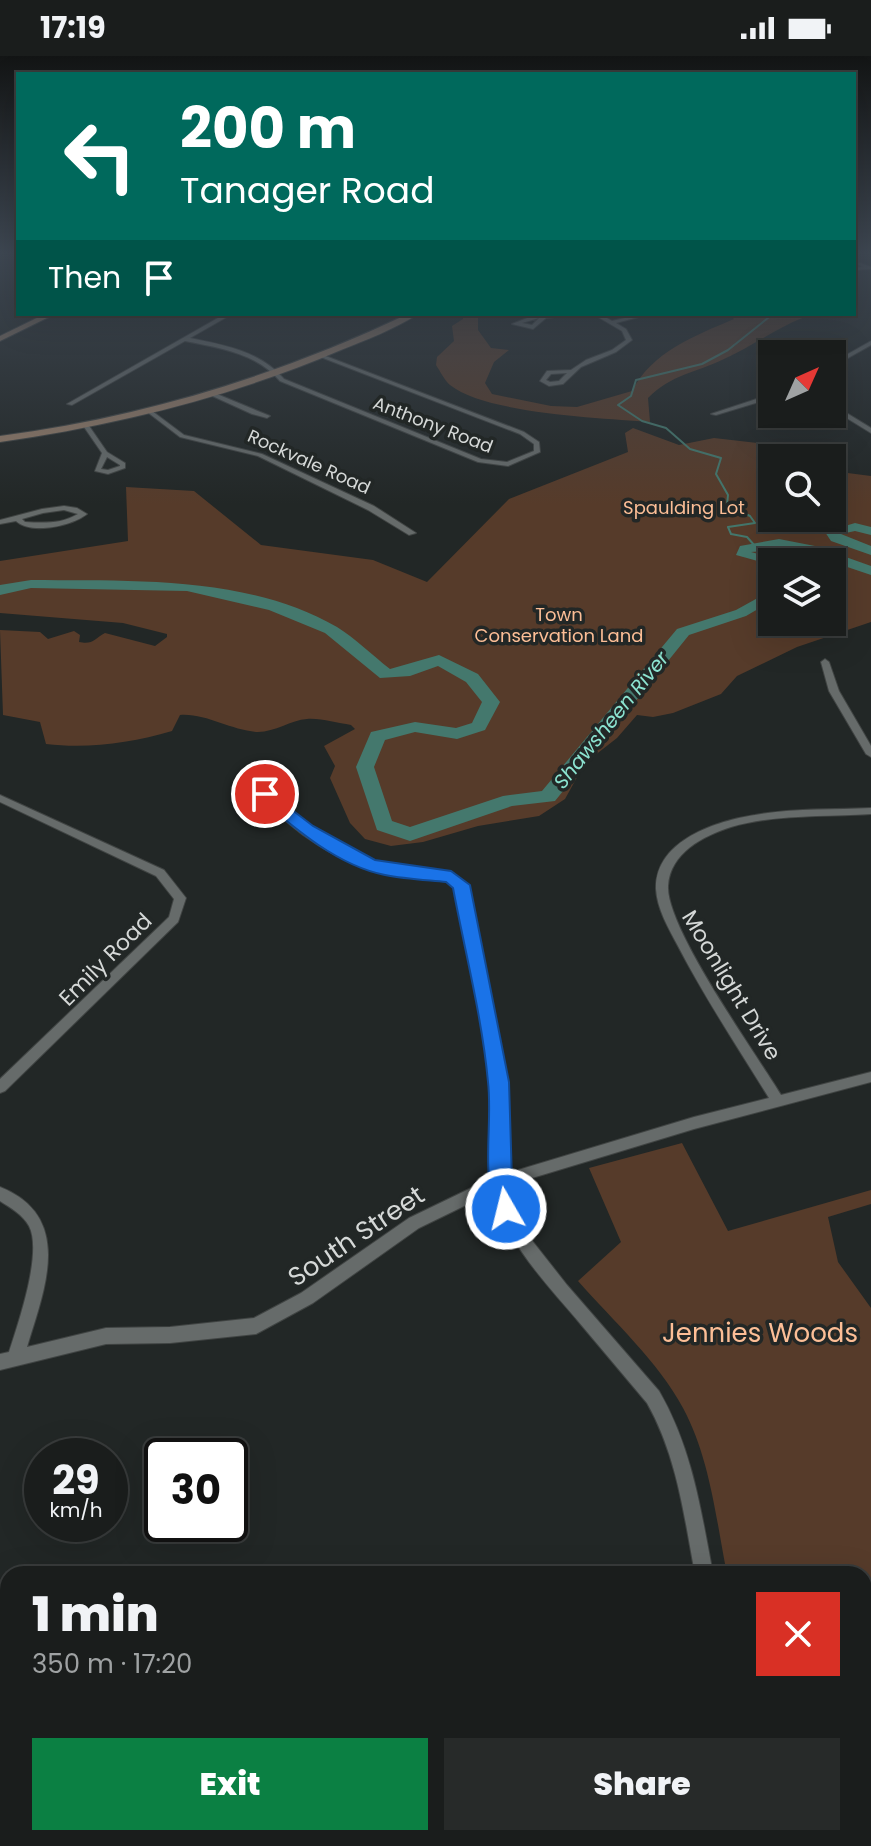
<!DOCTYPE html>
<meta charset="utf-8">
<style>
:root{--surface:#1a1d1c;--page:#272a29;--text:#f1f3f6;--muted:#9fa2a3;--line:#383b3b;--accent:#0b8043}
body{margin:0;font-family:Poppins,sans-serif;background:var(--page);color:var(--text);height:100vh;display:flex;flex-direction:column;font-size:30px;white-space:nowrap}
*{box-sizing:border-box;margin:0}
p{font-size:26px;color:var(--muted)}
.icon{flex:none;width:44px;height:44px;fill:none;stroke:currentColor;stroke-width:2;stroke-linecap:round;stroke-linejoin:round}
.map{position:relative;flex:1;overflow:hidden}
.sheet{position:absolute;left:0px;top:1510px;width:872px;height:280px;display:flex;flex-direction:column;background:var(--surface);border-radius:24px 24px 0 0;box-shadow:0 8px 32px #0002,0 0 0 2px var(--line)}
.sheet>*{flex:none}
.top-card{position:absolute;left:16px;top:16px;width:840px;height:244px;border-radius:0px;box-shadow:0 8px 32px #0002,0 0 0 2px var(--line);background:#00695c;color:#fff;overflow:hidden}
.needle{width:52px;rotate:45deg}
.tools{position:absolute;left:758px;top:284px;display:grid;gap:16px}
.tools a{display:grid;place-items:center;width:88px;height:88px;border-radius:0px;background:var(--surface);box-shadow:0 8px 32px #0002,0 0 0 2px var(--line);font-size:40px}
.speed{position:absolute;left:24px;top:1382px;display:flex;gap:16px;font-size:40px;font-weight:700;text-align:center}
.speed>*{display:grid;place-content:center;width:104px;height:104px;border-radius:50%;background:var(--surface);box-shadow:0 8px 32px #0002,0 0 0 2px var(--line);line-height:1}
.speed small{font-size:20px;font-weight:400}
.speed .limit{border:4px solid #111;border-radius:12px;background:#fff;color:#111}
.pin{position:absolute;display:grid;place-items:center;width:68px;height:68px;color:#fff;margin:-34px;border:4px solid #fff;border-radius:50%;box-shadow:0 2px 8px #0007}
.me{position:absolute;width:88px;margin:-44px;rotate:352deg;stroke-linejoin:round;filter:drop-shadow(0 0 6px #0008)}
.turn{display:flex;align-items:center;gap:28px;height:168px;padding:0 32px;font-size:36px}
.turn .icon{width:104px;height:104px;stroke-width:2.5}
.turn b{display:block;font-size:56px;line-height:68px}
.then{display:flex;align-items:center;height:76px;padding:0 32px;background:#0003;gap:16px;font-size:30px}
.round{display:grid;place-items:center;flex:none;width:84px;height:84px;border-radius:0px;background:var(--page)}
.overview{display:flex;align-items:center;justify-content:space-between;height:136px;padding:0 32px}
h1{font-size:48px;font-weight:800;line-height:60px}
.primary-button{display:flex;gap:16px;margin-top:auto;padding:16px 32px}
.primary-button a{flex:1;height:92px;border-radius:0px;background:var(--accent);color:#fff;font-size:32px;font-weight:800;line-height:92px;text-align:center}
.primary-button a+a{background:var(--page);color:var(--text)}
.status{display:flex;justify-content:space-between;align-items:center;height:56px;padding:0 40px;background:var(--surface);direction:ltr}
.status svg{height:22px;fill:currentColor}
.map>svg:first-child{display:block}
.green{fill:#563b2a;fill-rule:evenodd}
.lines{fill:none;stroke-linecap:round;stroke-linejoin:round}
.stream{stroke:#44786d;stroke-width:2}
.river{fill:#44786d;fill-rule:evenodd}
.street-casing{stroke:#404443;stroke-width:2}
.secondary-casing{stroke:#404443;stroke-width:2}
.street{fill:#666b6a;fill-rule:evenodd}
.secondary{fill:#927b68;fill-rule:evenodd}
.route{fill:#1a73e8;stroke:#114b97;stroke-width:2}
.labels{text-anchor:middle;stroke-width:7;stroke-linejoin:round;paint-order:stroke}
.far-street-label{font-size:18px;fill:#d5d8d7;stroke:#222726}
.far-park-label{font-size:18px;fill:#fcbe96;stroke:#222726}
.far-water-label{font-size:20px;font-style:italic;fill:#8ce4d1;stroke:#222726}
.street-label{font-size:22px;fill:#d5d8d7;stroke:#222726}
.near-street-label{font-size:26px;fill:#d5d8d7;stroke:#222726}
.near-park-label{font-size:26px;fill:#fcbe96;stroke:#222726}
</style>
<div class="status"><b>17:19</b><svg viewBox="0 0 49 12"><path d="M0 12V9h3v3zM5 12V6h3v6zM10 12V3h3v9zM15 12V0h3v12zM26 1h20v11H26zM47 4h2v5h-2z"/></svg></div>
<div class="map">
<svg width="871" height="1790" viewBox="0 0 871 1790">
<rect width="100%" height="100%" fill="#222726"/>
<g class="green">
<path d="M463,258H478V274L491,292L509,294L494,306L485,327L492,338L551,350L577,351L632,335C652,296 694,280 734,263L728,258H813C780,269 755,289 724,303C695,317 672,318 648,342L650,366C603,362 486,358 450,329C445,325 440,315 436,309L437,301L454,285L452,270L463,263Z"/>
<path d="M633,372L679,389L714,382L766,388L796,402H772V462H832V415L871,420V566L797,591L737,620L721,638L673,657L653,661L637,659L617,682L585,707L565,743L539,760L478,770L423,786L391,790L365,783L350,767L330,722L335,710L324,690L355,673L351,669C337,667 321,662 307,663C291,664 275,676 258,676C232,675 206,657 180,659L172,675C131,687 88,693 46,688L40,666L3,659L0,574L40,576L48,583L74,575L80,579L79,586C93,589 94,583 105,577L155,590L167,581V578L123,567L0,557V505L128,485L126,431L194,435L261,489L373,504L427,526L509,443L628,396L625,377ZM772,506H832V566H772Z"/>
<path d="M682,1087L728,1175L871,1134V1148L828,1161L838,1206L871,1252V1607L864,1587V1518H727C716,1463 710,1402 683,1352C658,1305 613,1265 578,1225L621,1186L589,1112Z"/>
<path d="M546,1782H685L682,1790H550Z"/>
</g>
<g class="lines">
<path class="stream" d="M755,490L747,481L731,478L728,471L755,467L750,460L727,449L728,439L716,418L721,402L690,393L666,372L642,365L618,349L631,340L636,324L702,308L728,294L773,258"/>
<g class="river">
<path d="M855,467L871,471V479L855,475L841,478L871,490V499L831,485L825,476Z"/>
<path d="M779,483L815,490L871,510V519L794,493L751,496L787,506H772V509L736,499L740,490Z"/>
<path d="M31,524C129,525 248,519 337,571C355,582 372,599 390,613L439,599L478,618L500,646L485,674L457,683L415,676L385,684L374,711L392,765L410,771L503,740L542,735L677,573L736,554L772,534V545L746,560L689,579L555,745L512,750L410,785L377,774L356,711L371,676L415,666L456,672L472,667L482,646L466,626L438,610L410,620L380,622L325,577L269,554L187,535L31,532L0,539V529Z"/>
</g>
<defs>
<g id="street">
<path d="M860,207L871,211V213L854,214V212L863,211L858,208Z"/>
<path d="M225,258H232L190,282C224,289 260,295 284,323L481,403L507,406L534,395V388L520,378L318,300L323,299L524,376L539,386L540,396L508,410L478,406L280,325C256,297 220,292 185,285L72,349L67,348Z"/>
<path d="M554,258H580L546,262L533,273L512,268L535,259ZM539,262L532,269L522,267Z"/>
<path d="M593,258H600L612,265L641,258H650L616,267L626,273L632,284L616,296L581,311L563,328L549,330L540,325L547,315L571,314L586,304L612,294L626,284L622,275ZM567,317L559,325L550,326L546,324L551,318Z"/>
<path d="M871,285V289L832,311V307Z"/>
<path d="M208,336H212L270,360L267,362L252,358L208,338Z"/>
<path d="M772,338V342L716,359L711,358Z"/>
<path d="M832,348L871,372V377L832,353Z"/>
<path d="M148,352L184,379L262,398L374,450L416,477L409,479L368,454L258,400L180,381L146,355L145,354Z"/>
<path d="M83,367H87L107,396L125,407V412L108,418L95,415L102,397L82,368ZM107,401L120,409V410L108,414L101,413Z"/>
<path d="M64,450L77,452L87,458C72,470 31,479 16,465L0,468V464L42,453ZM64,454L78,458C61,468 44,467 25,466L22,463L43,457Z"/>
<path d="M825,603L829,606L839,635L871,690V701L866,698L829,635L821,606Z"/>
<path d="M265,735L269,736C301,770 346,804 394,811C419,815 443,811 465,826L506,1026L508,1117L694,1061L769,1042C738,992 705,942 678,890C669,873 657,853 656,833C655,784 717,765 755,759C793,752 833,754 871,752V758C824,761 776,758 731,771C703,780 670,797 668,830C666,872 756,998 781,1039L871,1016V1026L694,1073L509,1129L513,1152L530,1182L567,1229L659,1335C692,1392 701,1454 713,1518H695C684,1459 677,1400 647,1347C624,1320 601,1292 578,1265C546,1227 504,1185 495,1135L419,1172L313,1247L256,1278L170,1287L106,1288L0,1314V1298L9,1296C18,1268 43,1196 29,1170C23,1159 11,1152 0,1145V1131C75,1161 44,1234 27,1291L106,1272L170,1271L254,1262L301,1237L409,1162L494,1121L492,1026L456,831C436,817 412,822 390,818C341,809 291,777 260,738Z"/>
<path d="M0,739L164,814L186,842L178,866L5,1035L0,1037V1023L169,861L174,843L156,820L0,746Z"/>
<path d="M750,1782H772L775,1790H753Z"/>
</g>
<g id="secondary">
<path d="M45,258H55L0,285V280Z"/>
<path d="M408,258H418C395,273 366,284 341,294C231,341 117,369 0,386V380C143,361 277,320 408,258Z"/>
</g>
</defs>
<use href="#street" class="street-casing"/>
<use href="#secondary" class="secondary-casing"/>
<use href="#street" class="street"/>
<use href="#secondary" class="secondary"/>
</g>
<linearGradient id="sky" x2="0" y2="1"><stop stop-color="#131515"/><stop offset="0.44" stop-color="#3e4752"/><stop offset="1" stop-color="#3e4752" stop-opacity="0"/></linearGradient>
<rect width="871" height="448" fill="url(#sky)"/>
<path class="route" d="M265,733L313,770L375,804L451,815L470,829L509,1026L512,1125L517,1153L514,1160L506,1163L498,1160C480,1120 493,1069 488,1026C482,961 465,896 453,832L446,826C426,824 405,823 385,819C338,810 294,772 259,742L257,738Z"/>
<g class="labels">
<g class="far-street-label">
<text transform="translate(433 369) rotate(21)" y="6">Anthony Road</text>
<text transform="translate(309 406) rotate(24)" y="6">Rockvale Road</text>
</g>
<g class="far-park-label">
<text x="684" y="458">Spaulding Lot</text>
<text x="559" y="565">Town<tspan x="559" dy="21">Conservation Land</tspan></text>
</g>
<g class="far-water-label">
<text transform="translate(611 664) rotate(-51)" y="7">Shawsheen River</text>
</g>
<g class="street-label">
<text transform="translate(105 903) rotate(-45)" y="8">Emily Road</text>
<text transform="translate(732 929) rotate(59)" y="8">Moonlight Drive</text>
</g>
<g class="near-street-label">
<text transform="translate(356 1180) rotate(-34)" y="9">South Street</text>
</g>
<g class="near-park-label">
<text x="760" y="1286">Jennies Woods</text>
</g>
</g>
</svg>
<div class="tools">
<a><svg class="needle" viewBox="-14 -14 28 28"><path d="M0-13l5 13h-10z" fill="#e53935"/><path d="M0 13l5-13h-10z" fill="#9fa2a3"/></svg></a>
<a><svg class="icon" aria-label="search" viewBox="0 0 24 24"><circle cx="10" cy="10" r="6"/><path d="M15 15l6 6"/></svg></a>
<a><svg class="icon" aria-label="layers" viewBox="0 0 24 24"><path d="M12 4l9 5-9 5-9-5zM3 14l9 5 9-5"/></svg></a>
</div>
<div class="speed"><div>29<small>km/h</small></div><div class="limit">30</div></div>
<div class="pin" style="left:265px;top:738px;background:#d93025"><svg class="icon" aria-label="arrive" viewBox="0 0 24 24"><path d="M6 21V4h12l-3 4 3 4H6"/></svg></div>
<svg class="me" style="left:506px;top:1153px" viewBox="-20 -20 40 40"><circle r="17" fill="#1a73e8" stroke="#fff" stroke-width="3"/><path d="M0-11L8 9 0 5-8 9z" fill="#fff"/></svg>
<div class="top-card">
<div class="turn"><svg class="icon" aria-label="left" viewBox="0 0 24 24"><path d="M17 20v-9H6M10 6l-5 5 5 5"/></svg><div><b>200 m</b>Tanager Road</div></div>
<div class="then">Then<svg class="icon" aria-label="arrive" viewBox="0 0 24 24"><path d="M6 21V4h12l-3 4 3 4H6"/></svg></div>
</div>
<section class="sheet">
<div class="overview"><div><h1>1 min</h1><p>350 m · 17:20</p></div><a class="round" style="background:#d93025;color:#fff"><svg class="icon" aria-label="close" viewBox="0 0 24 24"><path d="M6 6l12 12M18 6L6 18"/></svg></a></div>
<div class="primary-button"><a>Exit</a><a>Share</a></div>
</section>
</div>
